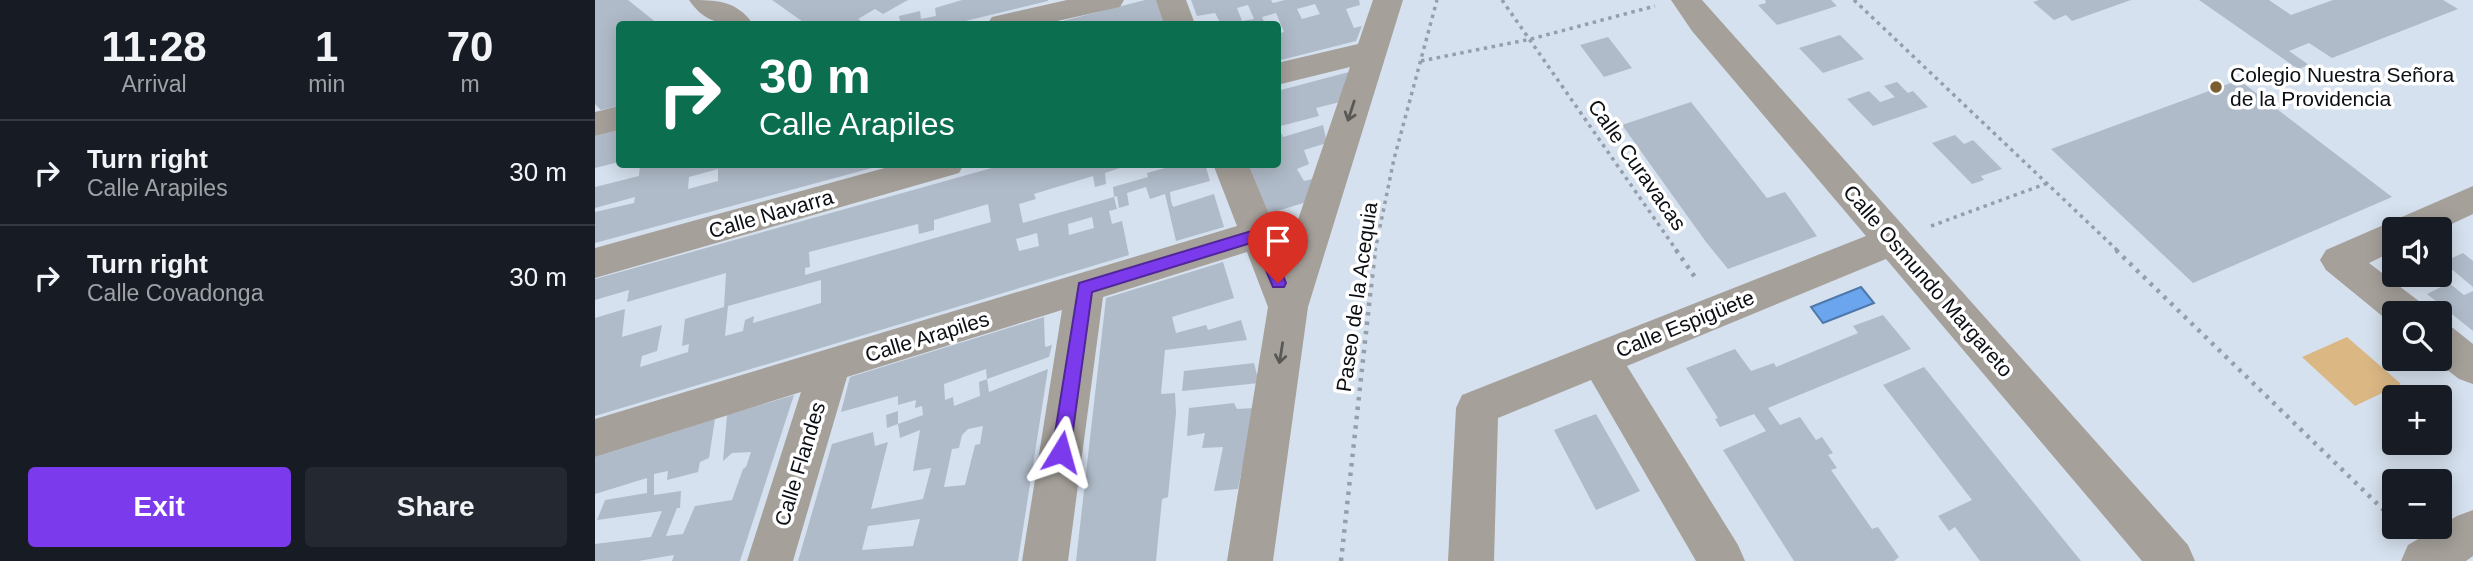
<!DOCTYPE html>
<meta charset="utf-8">
<style>
:root{--surface:#171b24;--page:#242831;--text:#f1f3f6;--muted:#9ea1a6;--line:#363941;--accent:#7c3aed}
body{margin:0;font-family:Helvetica,sans-serif;background:var(--page);color:var(--text);height:100vh;display:flex;flex-direction:column;font-size:26px;white-space:nowrap}
*{box-sizing:border-box;margin:0}
p{font-size:23px;color:var(--muted)}
.icon{flex:none;width:38px;height:38px;fill:none;stroke:currentColor;stroke-width:2;stroke-linecap:round;stroke-linejoin:round}
.map{position:relative;flex:1;overflow:hidden}
.side{display:flex;flex-direction:column;background:var(--surface);width:595px}
.side>*{flex:none}
.banner{position:absolute;left:21px;top:21px;width:665px;height:147px;border-radius:7px;box-shadow:0 4px 18px #0003;background:#0b6e4f;color:#fff;overflow:hidden}
.controls{position:absolute;left:1787px;top:217px;display:grid;gap:14px}
.controls a{display:grid;place-items:center;width:70px;height:70px;border-radius:7px;background:var(--surface);box-shadow:0 4px 18px #0003;font-size:35px}
.pin{position:absolute;display:grid;place-items:center;width:60px;height:60px;color:#fff;margin:-72px -30px;border-radius:50% 50% 50% 0;rotate:-45deg;box-shadow:0 0 7px #0007}
.pin .icon{rotate:45deg}
.me{position:absolute;width:77px;margin:-38px;rotate:8deg;stroke-linejoin:round;filter:drop-shadow(0 0 5px #0008)}
.turn{display:flex;align-items:center;gap:24px;height:147px;padding:0 28px;font-size:32px}
.turn .icon{width:91px;height:91px;stroke-width:2.5}
.turn b{display:block;font-size:49px;line-height:60px}
.eta{display:flex;justify-content:space-evenly;align-items:center;height:119px;text-align:center}
.eta b{font-size:42px;font-weight:700;line-height:49px}
.button{display:flex;gap:14px;margin-top:auto;padding:14px 28px}
.button a{flex:1;height:80px;border-radius:7px;background:var(--accent);color:#fff;font-size:28px;font-weight:700;line-height:80px;text-align:center}
.button a+a{background:var(--page);color:var(--text)}
ul{padding:0;list-style:none}
li{display:flex;align-items:center;gap:21px;height:105px;padding:0 28px;border-top:2px solid var(--line)}
li div{flex:1}
li b{display:block;font-size:26px}
li em{font-style:normal}
main{display:flex;flex:1;min-height:0}
.map>svg:first-child{display:block}
.green{fill:#dbb784}
.water{fill:#6aa5ed;stroke:#4e78ac;stroke-width:2}
.building{fill:#b0bbc9;fill-rule:evenodd}
.lines{fill:none;stroke-linecap:round;stroke-linejoin:round}
.path-far1{stroke:#969ea9;stroke-width:3.5;stroke-dasharray:3.5 4.5;stroke-linecap:butt}
.path{stroke:#969ea9;stroke-width:4.5;stroke-dasharray:3.5 6;stroke-linecap:butt}
.street{fill:#a5a09a;fill-rule:evenodd}
.oneway{stroke:#585856}
.route{fill:#7c3aed;stroke:#51269a;stroke-width:2}
.poi-dot{fill:#7a5d31;stroke:#fff;stroke-width:2.5}
.labels{text-anchor:middle;stroke-width:7;stroke-linejoin:round;paint-order:stroke}
.poi-label{font-size:21px;fill:#0b0f13;stroke:#fff;text-anchor:start}
.street-label{font-size:21px;fill:#0b0f13;stroke:#fff}
</style>
<main>
<section class="side">
<div class="eta">
<div><b>11:28</b><p>Arrival</p></div>
<div><b>1</b><p>min</p></div>
<div><b>70</b><p>m</p></div>
</div>
<ul>
<li><svg class="icon" aria-label="right" viewBox="0 0 24 24"><path d="M7 20v-9h11M14 6l5 5-5 5"/></svg><div><b>Turn right</b><p>Calle Arapiles</p></div><em>30 m</em></li>
<li><svg class="icon" aria-label="right" viewBox="0 0 24 24"><path d="M7 20v-9h11M14 6l5 5-5 5"/></svg><div><b>Turn right</b><p>Calle Covadonga</p></div><em>30 m</em></li>
</ul>
<div class="button"><a>Exit</a><a>Share</a></div>
</section>
<div class="map">
<svg width="1878" height="561" viewBox="0 0 1878 561">
<rect width="100%" height="100%" fill="#d6e1ef"/>
<path class="green" d="M1752,337L1806,384L1760,406L1707,357Z"/>
<path class="water" d="M1266,287L1279,303L1228,323L1216,307Z"/>
<g class="building">
<path d="M0,0H33L63,24H24V106L6,110L0,104Z"/>
<path d="M177,0H313L288,14L280,9L263,19L270,24H211Z"/>
<path d="M367,0H453V1L358,24H294L305,21L304,16L325,11L326,19L341,16L340,8Z"/>
<path d="M550,0H563L570,22L456,24Z"/>
<path d="M596,0H676L678,3L690,0H764L765,5L751,9L759,28L767,26L761,41L682,61V34L689,32L681,13L667,17L670,24H626L620,13L602,16ZM720,4L725,14L707,19L702,9ZM653,5L659,19L647,21L642,8Z"/>
<path d="M1170,0H1236L1242,6L1182,25L1163,5L1171,3Z"/>
<path d="M1444,0H1536L1477,21L1471,15L1459,20L1438,2Z"/>
<path d="M1604,0H1674L1696,15L1738,0H1848L1863,9L1737,58L1714,43L1694,51L1714,65L1703,69Z"/>
<path d="M1245,35L1269,59L1228,73L1204,48Z"/>
<path d="M1013,37L1037,68L1009,77L985,45Z"/>
<path d="M754,72L745,102L721,108L724,116L682,127V91Z"/>
<path d="M1644,80L1797,197L1598,283L1456,149Z"/>
<path d="M1302,82L1313,93L1318,91L1333,107L1278,126L1252,99L1274,91L1285,102L1300,97L1289,86Z"/>
<path d="M1096,102L1172,198L1190,192L1222,236L1133,269L1111,242L1027,125Z"/>
<path d="M728,125L732,143L709,150L714,164L702,169L709,181L722,178L715,201L669,215L652,164H682V135L687,134L688,137Z"/>
<path d="M24,130V162L0,168V136Z"/>
<path d="M1360,135L1369,144L1378,140L1407,169L1386,176L1389,180L1377,184L1337,143Z"/>
<path d="M45,164H288V165L0,243V212L39,203L40,197L0,208V187L44,176ZM123,169V181L93,189L94,177Z"/>
<path d="M411,164H537L510,173L511,184L500,187L498,176L439,194L441,199L424,204L428,223L519,197L518,187L553,177L552,173L584,164H610L615,181L575,192L576,201L578,207L619,194L629,227L581,241L570,194L555,199L551,187L532,193L534,205L524,208L522,196L519,197L522,209L514,211L517,224L527,221L534,255L0,416V318L30,309L27,337L67,325L62,351L47,356L45,367L93,352L94,344L87,346L90,319L129,307L131,273L32,302L34,290L0,300V279ZM393,204L396,222L210,275V268L215,267L214,252L323,224L324,234L339,230V220ZM497,217L499,228L474,235L473,224ZM442,233L444,246L424,251L421,239ZM226,280V303L158,323L159,316L150,320L148,331L130,336L133,306Z"/>
<path d="M1868,253L1878,261V287L1848,262Z"/>
<path d="M628,262L639,298L577,317L581,333L611,325L613,330L646,320L652,340L570,350L566,394L580,393L581,413L573,497L567,499L561,561H481L511,298Z"/>
<path d="M1854,283L1869,295L1878,291V331L1832,294Z"/>
<path d="M1288,315L1316,349L1173,408L1185,425L1205,417L1221,440L1227,437L1238,453L1233,455L1242,468L1236,470L1277,529L1283,527L1304,557L1299,561H1199L1128,450L1171,431L1159,414L1125,427L1120,419L1123,418L1091,368L1140,349L1156,371L1179,363L1181,367L1263,333L1258,326Z"/>
<path d="M449,317L450,347L457,345L454,357L392,379L391,369L349,384L350,400L358,397L359,406L385,396L384,382L392,379L394,392L453,369L423,561H203L237,444L278,432L280,446L293,442L276,509L328,499L336,468L318,471L325,430L305,438L303,424L328,415L327,406L320,408L321,400L303,405V396L246,412L255,377ZM388,426L385,444L380,445L370,485L349,487L357,449L364,448L367,435L373,429ZM325,519L318,546L267,550L273,526Z"/>
<path d="M659,363L664,383L587,391L589,371Z"/>
<path d="M1329,367L1420,480L1486,561H1385L1360,527L1354,531L1343,516L1377,500L1288,385Z"/>
<path d="M199,395L145,561H77L79,555L43,561H0V544L56,537L67,511L2,520L10,500L52,493V478L0,494V457L120,419L114,458L105,462L103,472L72,480L73,471L59,474V495L86,491L85,508H82L71,536L88,534L100,506L137,500L148,469L151,467L156,452L137,453L128,461L132,415Z"/>
<path d="M639,403L642,409L659,408L643,489L619,491L628,447L607,448L610,433L592,436L594,408Z"/>
<path d="M303,411V424L292,428L291,415Z"/>
<path d="M1001,414L1045,491L1001,510L959,430Z"/>
</g>
<g class="lines">
<g class="path-far1">
<path d="M907,0L1082,251"/>
<path d="M1259,0L1523,251"/>
<path d="M826,61L936,39L1060,6"/>
<path d="M1336,226L1453,183"/>
<path d="M780,251L799,159L842,0"/>
</g>
<g class="path">
<path d="M1081,250L1102,280"/>
<path d="M1521,250L1799,520"/>
<path d="M746,561L780,250"/>
</g>
<g class="street">
<path d="M94,0C121,0 141,0 158,24C131,26 110,24 94,0Z"/>
<path d="M472,0H529L525,7L449,24H392L397,17Z"/>
<path d="M561,0H591L600,24H569Z"/>
<path d="M778,0H808L713,307L678,561H632L673,307L652,252L508,297L473,561H427L467,310L252,377L198,561H152L206,392L0,457V419L642,226L618,164H653L691,255L755,67L682,85V63L763,44Z"/>
<path d="M1076,0H1107L1593,545L1600,561H1547L1291,259L1032,366L1143,545L1150,561H1101L996,380L903,418L899,561H853L861,408L867,395L1271,236L1097,31Z"/>
<path d="M24,106V130L0,136V112Z"/>
<path d="M304,164H369L364,173L0,278V248Z"/>
<path d="M1878,186V214L1844,230L1799,229V251L1774,263L1825,302L1831,313H1799L1797,324L1731,270L1725,260L1731,250Z"/>
<path d="M1844,324L1858,328L1878,344V384L1864,379L1838,359H1844Z"/>
<path d="M1878,510V556L1871,561H1806L1813,545L1862,516Z"/>
</g>
</g>
<defs><path id="oneway-shaft" d="M-6 0H5M1.5-3L5.5 0L1.5 3" fill="none" stroke-width="1.6" stroke-linecap="round" stroke-linejoin="round" transform="scale(1.75)"/></defs>
<g class="oneway">
<use href="#oneway-shaft" transform="translate(756 111) rotate(108)"/>
<use href="#oneway-shaft" transform="translate(686 353) rotate(99)"/>
</g>
<path class="route" d="M663,229L671,234L691,283L689,287H678L659,242L497,292L475,452L472,457L466,460L460,457L457,452L484,283Z"/>
<circle class="poi-dot" cx="1621" cy="87" r="7"/>
<g class="labels">
<g class="poi-label">
<text x="1635" y="82">Colegio Nuestra Señora<tspan x="1635" dy="24">de la Providencia</tspan></text>
</g>
<g class="street-label">
<text transform="translate(1042 165) rotate(55)" y="7">Calle Curavacas</text>
<text transform="translate(176 214) rotate(-16)" y="7">Calle Navarra</text>
<text transform="translate(1333 281) rotate(49)" y="7">Calle Osmundo Margareto</text>
<text transform="translate(762 297) rotate(-82)" y="7">Paseo de la Acequia</text>
<text transform="translate(1090 324) rotate(-22)" y="7">Calle Espigüete</text>
<text transform="translate(332 337) rotate(-17)" y="7">Calle Arapiles</text>
<text transform="translate(205 464) rotate(-73)" y="7">Calle Flandes</text>
</g>
</g>
</svg>
<div class="controls">
<a><svg class="icon" aria-label="sound" viewBox="0 0 24 24"><path d="M4 9h4l5-4v14l-5-4H4zM17 9q2 3 0 6"/></svg></a>
<a><svg class="icon" aria-label="search" viewBox="0 0 24 24"><circle cx="10" cy="10" r="6"/><path d="M15 15l6 6"/></svg></a>
<a>+</a>
<a>−</a>
</div>
<div class="pin" style="left:683px;top:283px;background:#d93025"><svg class="icon" aria-label="arrive" viewBox="0 0 24 24"><path d="M6 21V4h12l-3 4 3 4H6"/></svg></div>
<svg class="me" style="left:466px;top:452px" viewBox="-20 -20 40 40"><path d="M0-17L14 15 0 8-14 15z" fill="#7c3aed" stroke="#fff" stroke-width="4"/></svg>
<div class="banner">
<div class="turn"><svg class="icon" aria-label="right" viewBox="0 0 24 24"><path d="M7 20v-9h11M14 6l5 5-5 5"/></svg><div><b>30 m</b>Calle Arapiles</div></div>
</div>
</div>
</main>
